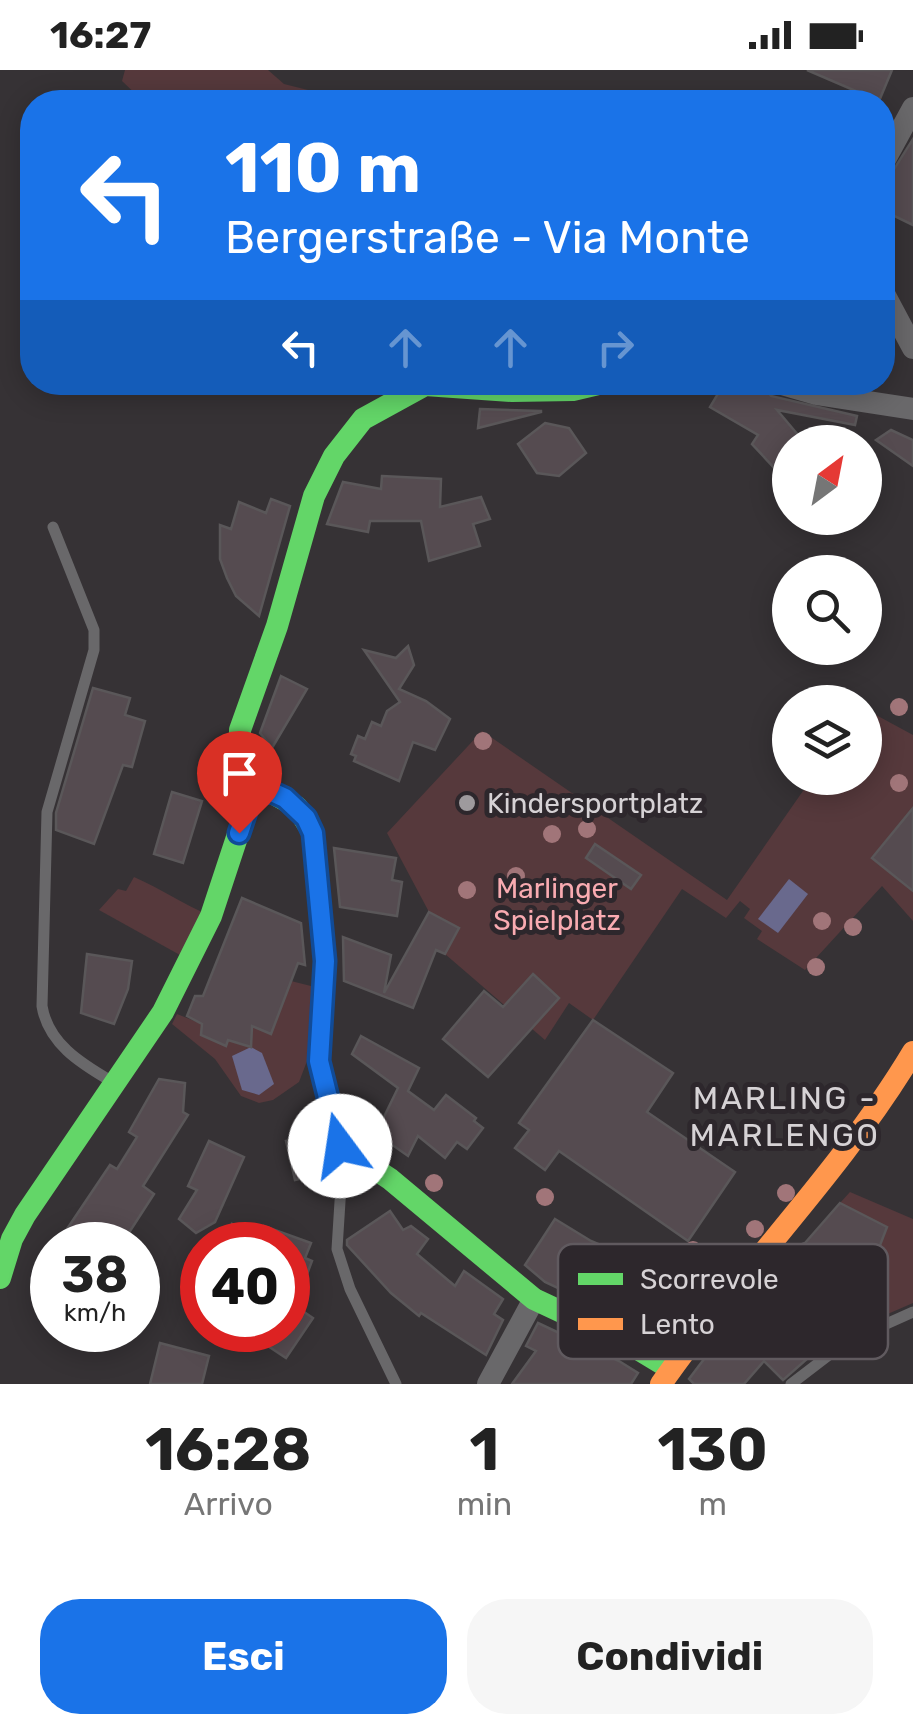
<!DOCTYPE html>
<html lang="it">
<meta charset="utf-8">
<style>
:root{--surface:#fff;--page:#f6f6f6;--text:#222;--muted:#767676;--accent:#1a73e8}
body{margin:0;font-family:Rubik,sans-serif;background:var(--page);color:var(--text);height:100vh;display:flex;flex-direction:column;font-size:38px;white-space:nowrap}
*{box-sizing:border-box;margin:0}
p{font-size:32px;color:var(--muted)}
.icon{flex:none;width:55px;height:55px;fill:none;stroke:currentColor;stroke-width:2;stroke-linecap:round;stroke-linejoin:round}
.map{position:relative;height:1314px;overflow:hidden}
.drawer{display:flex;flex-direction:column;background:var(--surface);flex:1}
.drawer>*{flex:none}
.guide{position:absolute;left:20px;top:20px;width:875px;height:305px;border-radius:40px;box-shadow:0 5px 25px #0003;background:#1a73e8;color:#fff;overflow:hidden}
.needle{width:65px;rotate:32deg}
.buttons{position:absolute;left:772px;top:355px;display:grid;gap:20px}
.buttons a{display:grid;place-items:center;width:110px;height:110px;border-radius:50%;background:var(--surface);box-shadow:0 5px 25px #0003;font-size:50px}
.speed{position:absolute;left:30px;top:1152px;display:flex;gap:20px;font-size:50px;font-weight:700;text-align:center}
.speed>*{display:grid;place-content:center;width:130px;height:130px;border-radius:50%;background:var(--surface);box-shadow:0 5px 25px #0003;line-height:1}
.speed small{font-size:25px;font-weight:400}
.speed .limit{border:15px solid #d22;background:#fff;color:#111}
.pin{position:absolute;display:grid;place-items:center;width:85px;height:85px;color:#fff;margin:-102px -42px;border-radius:50% 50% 50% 0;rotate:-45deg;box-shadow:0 0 10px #0007}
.pin .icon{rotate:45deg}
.me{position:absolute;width:110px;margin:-55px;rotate:346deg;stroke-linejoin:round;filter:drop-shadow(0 0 8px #0008)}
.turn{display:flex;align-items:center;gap:35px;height:210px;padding:0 40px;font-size:45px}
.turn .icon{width:130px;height:130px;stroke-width:2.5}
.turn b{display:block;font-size:70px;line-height:85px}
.lanes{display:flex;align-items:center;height:95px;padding:0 40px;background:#0003;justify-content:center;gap:50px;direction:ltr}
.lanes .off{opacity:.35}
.eta{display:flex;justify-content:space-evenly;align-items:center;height:170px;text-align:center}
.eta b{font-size:60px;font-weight:700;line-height:70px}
.action{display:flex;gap:20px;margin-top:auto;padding:20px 40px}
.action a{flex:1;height:115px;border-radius:40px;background:var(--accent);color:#fff;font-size:40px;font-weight:700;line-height:115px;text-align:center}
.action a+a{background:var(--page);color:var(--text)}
.status{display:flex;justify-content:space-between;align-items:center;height:70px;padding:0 50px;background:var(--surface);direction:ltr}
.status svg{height:28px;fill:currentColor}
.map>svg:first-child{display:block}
.green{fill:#56393c}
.water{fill:#69698d}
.building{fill:#554b50;stroke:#5a5759;stroke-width:2.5}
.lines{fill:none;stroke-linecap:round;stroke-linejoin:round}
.lane{stroke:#69686a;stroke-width:11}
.street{stroke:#69686a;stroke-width:22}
.fast{stroke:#63d668;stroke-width:22}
.slow{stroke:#ff974d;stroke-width:22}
.tree{fill:#a17579}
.route-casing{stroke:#114b97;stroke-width:25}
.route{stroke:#1a73e8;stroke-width:18}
.poi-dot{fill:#9e9a9d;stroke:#2d272c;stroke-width:4}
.labels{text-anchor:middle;stroke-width:10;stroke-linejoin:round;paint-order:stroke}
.poi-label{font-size:28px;fill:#d6d2d5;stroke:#2d272c;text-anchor:start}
.park-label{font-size:28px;fill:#f9abb1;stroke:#2d272c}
.quarter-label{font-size:32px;letter-spacing:2.5px;fill:#d6d2d5;stroke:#2d272c}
.key{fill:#2d272c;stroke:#605a5f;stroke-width:2.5}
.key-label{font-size:28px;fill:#d6d2d5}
</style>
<div class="status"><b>16:27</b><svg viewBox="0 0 49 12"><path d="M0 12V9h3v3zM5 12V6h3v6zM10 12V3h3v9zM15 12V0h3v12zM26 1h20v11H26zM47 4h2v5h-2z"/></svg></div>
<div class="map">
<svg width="913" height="1314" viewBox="0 0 913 1314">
<rect width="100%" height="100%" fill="#363235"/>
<g class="green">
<path d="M125,0H268L284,14L356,32H144L122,11Z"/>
<path d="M865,639L913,665V851L882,816L805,900L757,869L762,861L744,848L750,839L740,831L726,848L682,819L593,950L569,933L545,970L445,884L459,858L429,842L387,763L482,661L727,830L812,708H865Z"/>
<path d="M134,807C162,819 182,834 211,846L189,890L99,840L118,819L126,821Z"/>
<path d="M291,911L311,916L312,978L299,1012L273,1030L259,1033L241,1026L215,989L172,954L177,944L202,954L201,965L225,976L228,970L250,976L252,956L271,963Z"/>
<path d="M850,1122L913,1149V1233L860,1256L836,1218L872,1196L887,1158L840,1133Z"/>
</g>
<g class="water">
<path d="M789,809L808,824L778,863L758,849Z"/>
<path d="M251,977L262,983L274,1014L259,1025L242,1020L232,986Z"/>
</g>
<g class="building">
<path d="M807,0H892L879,31Z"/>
<path d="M913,69V155L882,140V118Z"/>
<path d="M725,312H760L771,326L857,346L855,355L777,340L804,372H790V415L752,374L758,365L710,337Z"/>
<path d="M480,339L541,341V342L478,358Z"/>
<path d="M545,353L569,358L586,383L559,406L537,403L518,374Z"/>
<path d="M891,360L913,370V396L876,370Z"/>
<path d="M382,406L441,409L440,437L481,427L490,449L473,454L480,476L429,491L421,451H370L368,462L327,454L343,412L381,419Z"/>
<path d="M271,429L290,436L259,546L236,526L227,508L220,489V455L231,459L239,432L266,443Z"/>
<path d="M408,576L414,595L399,619L426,631L450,649L435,680L413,672L399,711L354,691L356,686L351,684L358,666L365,669L372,652L381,656L387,641L400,632L364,580L396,588Z"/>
<path d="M281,606L307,619L272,678L260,663Z"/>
<path d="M93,618L130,628L125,645L145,651L132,697L123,695L94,774L56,760V743Z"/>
<path d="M172,722L202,731L183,793L154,784Z"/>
<path d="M913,738V821L872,788Z"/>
<path d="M595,774L641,805L631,819L586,788Z"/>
<path d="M334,778L396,788L392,810L402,812L397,846L340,837Z"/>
<path d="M242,828L301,853L305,895L298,893L271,964L252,956L251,977L228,970L226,976L201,965L202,954L187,946L195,926H203Z"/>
<path d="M429,842L459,858L445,884L436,880L413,938L344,911L343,867L391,885L384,923Z"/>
<path d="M87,884L132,891L128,919L114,954L81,943Z"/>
<path d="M533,904L559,928L488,1007L443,969L484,921L503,937Z"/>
<path d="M593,950L673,1003L647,1042L735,1102L688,1171L559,1081L545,1100L515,1078L529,1060L519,1053Z"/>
<path d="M361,966L419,998L408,1021L434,1040L446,1025L476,1048L474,1051L483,1058L467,1079L457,1072L445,1088L418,1066L408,1086L391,1074L386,1082L358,1064L354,1049L359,1041L380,1055L398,1018L352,984Z"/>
<path d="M159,1009L185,1013L183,1042L188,1045L143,1116L154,1124L121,1175H85L65,1162L110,1095L117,1099L137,1067L129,1062Z"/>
<path d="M316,1064L332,1102L295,1110L286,1071Z"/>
<path d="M209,1071L244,1087L215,1152L196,1163L179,1149L197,1120L188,1116Z"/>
<path d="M840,1133L887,1157L872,1196L836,1218L860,1255L816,1265L815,1282L783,1310L764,1291L744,1314H694L689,1309L739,1243L794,1177L805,1173Z"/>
<path d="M390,1141L403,1160L411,1156L428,1169L417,1184L455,1216L464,1201L503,1229L494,1244L503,1250L486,1285L421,1243L419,1246L391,1223L347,1175V1170Z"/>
<path d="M555,1149L591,1171L686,1211L684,1216L703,1224L669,1268L629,1251L634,1238L602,1228L596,1236L545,1212L525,1195Z"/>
<path d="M232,1154L260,1165L264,1156L311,1173L305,1188L312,1191L306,1207L299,1205L289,1230L288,1175H224Z"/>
<path d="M288,1231L313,1248L286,1288L244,1260H288Z"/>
<path d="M538,1253L619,1291L638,1303L631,1314H512L536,1281L526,1276Z"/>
<path d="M160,1273L209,1286L202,1314H150Z"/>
</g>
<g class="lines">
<g class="lane">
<path d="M53,457L94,560V580L47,742L42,936C48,973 80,993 111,1011"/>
<path d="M343,1084L337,1179L350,1219L396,1314"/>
<path d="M791,1314L846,1272L913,1242"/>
</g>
<g class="street">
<path d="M882,95L913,38"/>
<path d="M882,220L913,278"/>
<path d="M775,312L816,324L913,339"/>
<path d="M488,1314L534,1229"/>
</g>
<g class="fast">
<path d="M607,312L573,320L512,321L425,315L363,349L334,386L314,426L277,556L240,660V671L272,723L297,737L313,763L325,891L319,991L340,1076L390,1109L534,1229L628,1273L671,1299"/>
<path d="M0,1208L12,1169L25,1145L163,942L211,846L247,737L258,724L272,723"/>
</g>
<path class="slow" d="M661,1314C741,1200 841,1102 913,982"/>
</g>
<g class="tree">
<circle cx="899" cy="637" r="9"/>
<circle cx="483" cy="671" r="9"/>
<circle cx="899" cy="713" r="9"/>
<circle cx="587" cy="759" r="9"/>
<circle cx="552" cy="764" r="9"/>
<circle cx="516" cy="806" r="9"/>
<circle cx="467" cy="820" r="9"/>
<circle cx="822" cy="851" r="9"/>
<circle cx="853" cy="857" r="9"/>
<circle cx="816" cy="897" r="9"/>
<circle cx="434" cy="1113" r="9"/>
<circle cx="786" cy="1123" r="9"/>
<circle cx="545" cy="1127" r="9"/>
<circle cx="755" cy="1159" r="9"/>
<circle cx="693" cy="1180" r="9"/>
</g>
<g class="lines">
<defs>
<path id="route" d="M239,763L248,736L258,724L272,722L285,728L306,748L313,763L325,891L319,991L340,1076"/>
</defs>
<use href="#route" class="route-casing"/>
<use href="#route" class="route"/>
</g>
<circle class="poi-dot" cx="467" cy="733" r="10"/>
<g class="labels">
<g class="poi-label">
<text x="487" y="743">Kindersportplatz</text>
</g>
<g class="park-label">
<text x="557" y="828">Marlinger<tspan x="557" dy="32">Spielplatz</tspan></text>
</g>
<g class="quarter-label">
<text x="785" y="1039">MARLING -<tspan x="785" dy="37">MARLENGO</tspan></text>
</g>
</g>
<rect x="558" y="1174" width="330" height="115" rx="15" class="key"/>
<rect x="578" y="1203" width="45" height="12" fill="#63d668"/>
<rect x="578" y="1248" width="45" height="12" fill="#ff974d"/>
<g class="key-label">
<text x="640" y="1219">Scorrevole</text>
<text x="640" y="1264">Lento</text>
</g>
</svg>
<div class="buttons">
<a><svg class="needle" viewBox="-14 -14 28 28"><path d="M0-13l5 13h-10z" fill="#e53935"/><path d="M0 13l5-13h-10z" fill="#767676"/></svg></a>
<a><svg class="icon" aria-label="search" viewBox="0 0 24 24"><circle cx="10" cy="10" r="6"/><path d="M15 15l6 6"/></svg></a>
<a><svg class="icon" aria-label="layers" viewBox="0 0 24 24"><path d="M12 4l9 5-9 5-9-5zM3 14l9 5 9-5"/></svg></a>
</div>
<div class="speed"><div>38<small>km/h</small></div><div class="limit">40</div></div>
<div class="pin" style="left:239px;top:763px;background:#d93025"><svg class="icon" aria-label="arrive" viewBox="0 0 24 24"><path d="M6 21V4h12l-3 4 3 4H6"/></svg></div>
<svg class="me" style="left:340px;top:1076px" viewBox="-20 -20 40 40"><circle r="19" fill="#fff"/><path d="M0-13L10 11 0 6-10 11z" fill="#1a73e8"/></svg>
<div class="guide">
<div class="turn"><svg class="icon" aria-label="left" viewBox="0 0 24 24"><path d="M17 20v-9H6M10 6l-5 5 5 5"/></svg><div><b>110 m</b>Bergerstraße - Via Monte</div></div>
<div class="lanes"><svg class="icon" aria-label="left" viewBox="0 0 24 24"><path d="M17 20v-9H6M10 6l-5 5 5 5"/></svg><svg class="icon off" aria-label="ahead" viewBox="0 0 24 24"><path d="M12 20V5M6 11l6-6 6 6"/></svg><svg class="icon off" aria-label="ahead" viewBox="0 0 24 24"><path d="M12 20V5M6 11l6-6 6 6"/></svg><svg class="icon off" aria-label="right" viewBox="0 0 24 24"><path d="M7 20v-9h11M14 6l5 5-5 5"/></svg></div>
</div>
</div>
<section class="drawer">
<div class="eta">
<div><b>16:28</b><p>Arrivo</p></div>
<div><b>1</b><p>min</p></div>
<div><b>130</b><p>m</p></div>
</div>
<div class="action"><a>Esci</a><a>Condividi</a></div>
</section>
